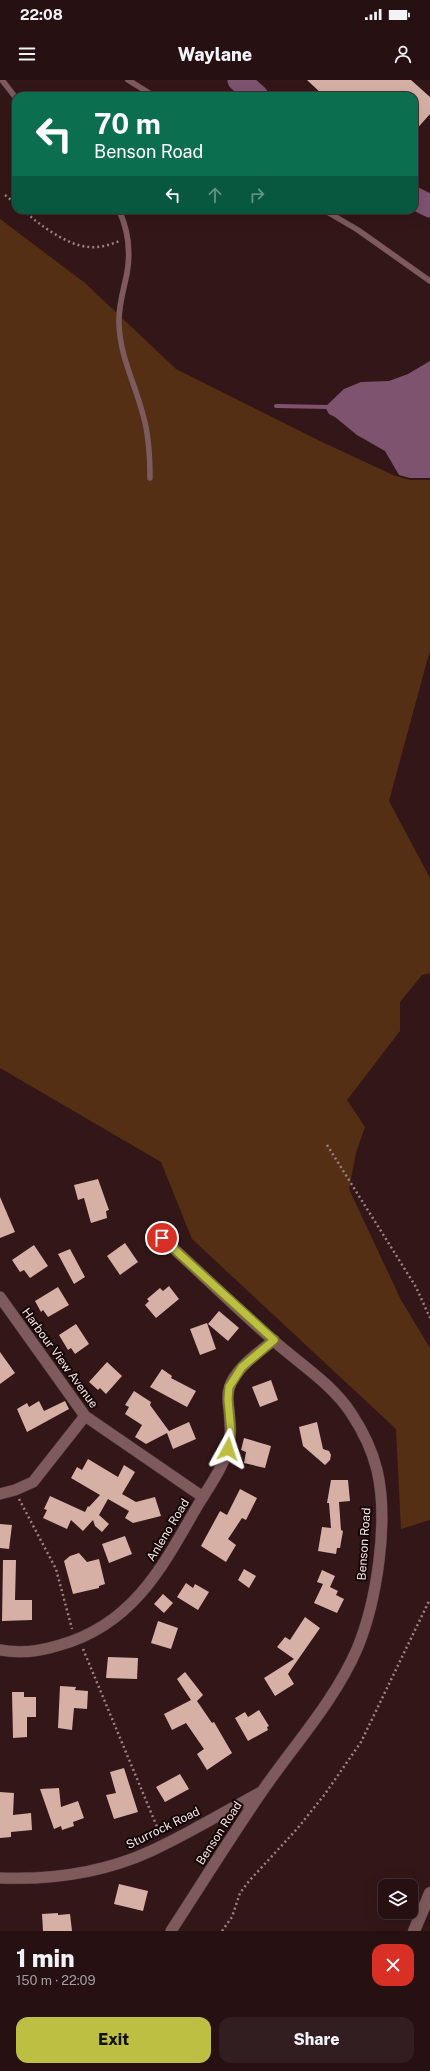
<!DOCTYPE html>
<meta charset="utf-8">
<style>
:root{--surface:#261012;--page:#321e20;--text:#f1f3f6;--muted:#a49d9f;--line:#423032;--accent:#bdbf43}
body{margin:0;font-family:"Public Sans",sans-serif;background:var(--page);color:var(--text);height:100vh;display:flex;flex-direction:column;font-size:15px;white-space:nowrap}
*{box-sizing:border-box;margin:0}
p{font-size:13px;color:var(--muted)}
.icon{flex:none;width:22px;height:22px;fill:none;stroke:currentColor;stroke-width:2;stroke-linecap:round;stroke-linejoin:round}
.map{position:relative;height:1851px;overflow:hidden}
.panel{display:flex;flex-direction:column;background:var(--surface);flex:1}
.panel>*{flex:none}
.banner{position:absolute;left:12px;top:12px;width:406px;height:122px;border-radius:12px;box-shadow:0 4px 16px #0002,0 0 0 1px var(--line);background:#0b6e4f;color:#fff;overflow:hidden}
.controls{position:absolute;left:378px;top:1799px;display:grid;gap:8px}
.controls a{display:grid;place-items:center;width:40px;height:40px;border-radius:8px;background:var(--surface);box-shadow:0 4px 16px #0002,0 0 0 1px var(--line);font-size:20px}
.pin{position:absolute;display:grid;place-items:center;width:34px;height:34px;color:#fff;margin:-17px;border:2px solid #fff;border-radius:50%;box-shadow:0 1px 4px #0007}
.me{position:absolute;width:44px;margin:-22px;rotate:5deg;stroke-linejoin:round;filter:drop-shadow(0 0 3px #0008)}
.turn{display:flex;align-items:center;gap:14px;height:84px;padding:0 16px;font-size:18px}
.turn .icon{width:52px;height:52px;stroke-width:2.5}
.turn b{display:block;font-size:28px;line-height:34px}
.lanes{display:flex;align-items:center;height:38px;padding:0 16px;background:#0003;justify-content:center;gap:20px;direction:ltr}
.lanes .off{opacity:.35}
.round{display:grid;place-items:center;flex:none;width:42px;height:42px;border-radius:12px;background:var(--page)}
.headline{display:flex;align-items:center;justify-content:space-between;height:68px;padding:0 16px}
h1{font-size:24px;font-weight:800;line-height:30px}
.action{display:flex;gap:8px;margin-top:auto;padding:8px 16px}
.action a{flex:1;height:46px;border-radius:12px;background:var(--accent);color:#111;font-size:16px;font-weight:800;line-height:46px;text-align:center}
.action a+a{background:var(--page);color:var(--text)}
.status{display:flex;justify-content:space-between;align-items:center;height:28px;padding:0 20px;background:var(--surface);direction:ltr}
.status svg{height:11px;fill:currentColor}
header{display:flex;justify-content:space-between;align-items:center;height:52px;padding:0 16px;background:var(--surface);font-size:18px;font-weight:800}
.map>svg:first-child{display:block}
.green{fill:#542f14}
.water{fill:#7e5370}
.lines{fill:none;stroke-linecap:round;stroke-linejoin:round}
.stream{stroke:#7e5370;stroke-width:4}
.river{stroke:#7e5370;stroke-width:23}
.building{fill:#d6b0a5}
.lane-casing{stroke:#4a3435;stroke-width:6}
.street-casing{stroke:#4a3435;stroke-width:12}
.secondary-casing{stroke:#4a3435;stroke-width:13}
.path{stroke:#9a8182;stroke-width:2.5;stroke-dasharray:2 3;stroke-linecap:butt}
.lane{stroke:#7e5a5c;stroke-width:5.5}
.street{stroke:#7e5a5c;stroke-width:11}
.secondary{stroke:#7e5a5c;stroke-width:12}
.route-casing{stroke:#7b7c2c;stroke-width:10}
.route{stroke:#bdbf43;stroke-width:7}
.labels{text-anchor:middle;stroke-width:4;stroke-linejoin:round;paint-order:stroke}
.street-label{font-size:12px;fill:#f9e3e4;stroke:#120607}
</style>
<div class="status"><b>22:08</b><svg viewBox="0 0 49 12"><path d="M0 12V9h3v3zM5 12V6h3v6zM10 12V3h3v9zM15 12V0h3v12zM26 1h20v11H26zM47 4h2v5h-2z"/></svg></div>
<header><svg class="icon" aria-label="menu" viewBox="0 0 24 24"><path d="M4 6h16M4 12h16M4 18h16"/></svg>Waylane<svg class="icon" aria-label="person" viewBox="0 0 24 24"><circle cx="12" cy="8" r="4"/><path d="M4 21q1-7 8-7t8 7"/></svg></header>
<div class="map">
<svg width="430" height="1851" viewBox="0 0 430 1851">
<rect width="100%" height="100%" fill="#331618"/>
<path class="green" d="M0,139L85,203L176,289L322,362L393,395L410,400H430V570L389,721L430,798V893L422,895L400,922V951L347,1020L365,1047L356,1073L349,1109L401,1220L430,1268V1440L401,1449L396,1349L192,1159L161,1082L0,988Z"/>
<path class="water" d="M430,281V398H410L399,395L385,371L357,355L335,337L329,334L325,327L344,309L361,302L389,301L408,294Z"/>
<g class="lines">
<path class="stream" d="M276,326L329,327"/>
<g class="river">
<path d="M239,0L257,16"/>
<path d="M414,118L430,126"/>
</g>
</g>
<g class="building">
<path d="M307,0H411L430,17V34L414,52V16H324Z"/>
<path d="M98,1099L109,1130L106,1131L107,1138L91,1143L84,1118L78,1120L74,1105Z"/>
<path d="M0,1117L15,1152L0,1158Z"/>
<path d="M125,1163L138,1182L120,1195L107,1176Z"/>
<path d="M34,1165L48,1186L30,1198L24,1190L20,1192L12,1180Z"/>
<path d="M70,1169L85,1197L74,1204L58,1174Z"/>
<path d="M169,1206L179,1219L156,1238L145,1225L149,1221L147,1219L160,1208L163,1211Z"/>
<path d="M58,1207L69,1225L48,1237L43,1230L41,1232L35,1221Z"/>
<path d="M219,1231L239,1248L228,1261L208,1244Z"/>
<path d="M207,1243L216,1269L200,1275L190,1249Z"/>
<path d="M76,1244L89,1264L75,1274L71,1268L68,1270L59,1255Z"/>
<path d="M0,1272L15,1293L0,1304Z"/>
<path d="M107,1282L122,1296L106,1314L100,1308L98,1310L89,1302Z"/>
<path d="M162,1289L172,1296L171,1298L196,1311L187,1327L150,1307Z"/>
<path d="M271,1300L278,1320L260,1327L252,1307Z"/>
<path d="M134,1311L151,1322L150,1325L169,1351L189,1342L196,1359L173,1369L167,1353L146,1364L135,1357L142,1345L125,1334L129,1327L125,1325Z"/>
<path d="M39,1321L44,1331L65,1321L69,1329L27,1352L17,1329L27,1323L29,1327Z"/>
<path d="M317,1342L323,1369L329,1371L331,1375L330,1380L325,1385L303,1366L299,1347Z"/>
<path d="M244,1358L271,1366L265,1388L244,1383L246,1372L241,1370Z"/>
<path d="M88,1379L118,1397L124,1385L135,1392L122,1414L136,1422L155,1417L161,1436L133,1443L125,1438L129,1431L108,1419L99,1435L109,1444L102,1452L95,1446L93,1440L83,1451L71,1440L67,1449L43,1438L47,1430L44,1429L50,1416L85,1432L88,1426L89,1427L100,1415L71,1398L77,1387L82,1390Z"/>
<path d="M331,1400H348L350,1421L339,1422L341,1450L343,1451L340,1468H337L336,1474L318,1471L322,1447L331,1448L329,1423H327Z"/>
<path d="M240,1409L257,1418L246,1440L242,1438L228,1459L236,1465L226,1482L201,1466L220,1431L227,1435Z"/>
<path d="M0,1444L12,1445L9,1469L0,1468Z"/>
<path d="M125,1456L132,1474L109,1483L102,1464Z"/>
<path d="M79,1473L87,1482L99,1479L105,1504L99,1506V1508L73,1514L64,1481L70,1476Z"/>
<path d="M3,1480H16L15,1520H32V1540L2,1541Z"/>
<path d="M244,1489L256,1496L249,1508L238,1500Z"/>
<path d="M322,1490L335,1496L330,1507L338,1511L336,1515L344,1519L337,1533L314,1523L323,1504L317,1502Z"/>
<path d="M186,1503L193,1508L195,1504L209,1512L198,1530L177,1517Z"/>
<path d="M163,1514L173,1523L164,1533L154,1524Z"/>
<path d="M305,1537L320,1548L288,1594L294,1604L275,1616L264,1598L294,1579L277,1567L285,1557L290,1560Z"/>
<path d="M158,1541L178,1548L171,1569L151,1563Z"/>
<path d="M108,1577L138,1578L137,1599L106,1598Z"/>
<path d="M185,1592L203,1615L197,1621L212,1643L214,1642L232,1673L207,1690L197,1674L204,1669L186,1643L172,1650L164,1634L191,1620L177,1599Z"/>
<path d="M60,1606L76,1607L75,1610L88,1611L87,1629L74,1628L72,1650L58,1648Z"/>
<path d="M12,1612H24V1617H36V1637H27V1657L13,1658Z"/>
<path d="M259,1630L269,1646L267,1647L268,1650L248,1661L235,1638L245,1632L248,1637Z"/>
<path d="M124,1688L138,1732L114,1739L106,1715L116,1713L110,1692Z"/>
<path d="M180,1694L189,1709L165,1722L156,1707Z"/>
<path d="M59,1708L61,1727L78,1721L84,1738L73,1742L74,1746L62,1750L61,1746L54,1749L40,1709Z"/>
<path d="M0,1712L14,1713L13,1735L31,1733L32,1750L11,1752V1757L0,1758Z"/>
<path d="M119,1804L148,1811L143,1831L114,1824Z"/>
<path d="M58,1833V1835L70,1834L72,1851H43L42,1834Z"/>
</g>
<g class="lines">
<defs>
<g id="lane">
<path d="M2,0L16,18"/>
<path d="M128,0L154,16"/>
<path d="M119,130C128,150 131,171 127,193C124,209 118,226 119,244C120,277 135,303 143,335C149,355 150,378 150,398"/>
<path d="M324,130L358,150L430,201"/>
</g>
<g id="street">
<path d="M162,1158C200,1192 236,1228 274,1261C300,1284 332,1304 351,1333C363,1351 372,1370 377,1390C389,1441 377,1521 357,1569C334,1622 293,1666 261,1713C230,1758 201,1805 171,1851"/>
<path d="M0,1217L85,1336L203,1417"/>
<path d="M0,1414L15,1410L33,1402L85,1336"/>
<path d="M0,1570C20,1574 41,1571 60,1565C131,1545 161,1490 195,1430C206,1411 222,1390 228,1369C232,1356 230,1342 229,1330C228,1323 227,1315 229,1309C233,1290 259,1272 274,1260"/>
<path d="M0,1798C52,1800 103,1793 151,1771C188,1754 224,1732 261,1712"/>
</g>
<path id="secondary" d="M414,1851L430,1813"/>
</defs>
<use href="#lane" class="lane-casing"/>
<use href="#street" class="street-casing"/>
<use href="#secondary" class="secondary-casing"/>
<g class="path">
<path d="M5,115L16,124"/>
<path d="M23,130C38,144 68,166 89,167C100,168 110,165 119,161"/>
<path d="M327,1065L416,1207L430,1238"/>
<path d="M19,1419L56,1489L72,1549"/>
<path d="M83,1569L160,1754"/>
<path d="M222,1851L232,1837L240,1813L249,1801L297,1749L325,1714L361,1662L430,1519"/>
</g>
<use href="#lane" class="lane"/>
<use href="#street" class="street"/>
<use href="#secondary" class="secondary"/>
</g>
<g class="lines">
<defs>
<path id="route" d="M162,1158L274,1260L242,1287L229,1307L228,1319L231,1353L228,1369"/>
</defs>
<use href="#route" class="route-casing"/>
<use href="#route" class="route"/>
</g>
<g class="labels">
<g class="street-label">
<text transform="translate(60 1278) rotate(54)" y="4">Harbour View Avenue</text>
<text transform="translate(168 1450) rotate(-59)" y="4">Anleno Road</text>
<text transform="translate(364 1464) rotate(-86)" y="4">Benson Road</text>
<text transform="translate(163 1748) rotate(-26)" y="4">Sturrock Road</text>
<text transform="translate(219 1753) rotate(-57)" y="4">Benson Road</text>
</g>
</g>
</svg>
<div class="controls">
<a><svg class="icon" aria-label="layers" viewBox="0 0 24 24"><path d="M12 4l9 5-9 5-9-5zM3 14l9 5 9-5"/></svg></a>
</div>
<div class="pin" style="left:162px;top:1158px;background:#d93025"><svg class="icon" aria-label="arrive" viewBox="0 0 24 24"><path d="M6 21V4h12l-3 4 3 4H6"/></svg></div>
<svg class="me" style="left:228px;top:1369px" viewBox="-20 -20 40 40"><path d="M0-17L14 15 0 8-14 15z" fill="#bdbf43" stroke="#fff" stroke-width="4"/></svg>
<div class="banner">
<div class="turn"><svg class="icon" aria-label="left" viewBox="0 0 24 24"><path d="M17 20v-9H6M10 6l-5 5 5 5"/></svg><div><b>70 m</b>Benson Road</div></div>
<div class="lanes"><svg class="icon" aria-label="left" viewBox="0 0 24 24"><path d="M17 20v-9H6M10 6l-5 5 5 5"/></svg><svg class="icon off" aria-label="ahead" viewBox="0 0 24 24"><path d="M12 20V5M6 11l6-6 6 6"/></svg><svg class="icon off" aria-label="right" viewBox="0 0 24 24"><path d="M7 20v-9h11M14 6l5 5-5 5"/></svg></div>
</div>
</div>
<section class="panel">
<div class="headline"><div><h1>1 min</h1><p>150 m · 22:09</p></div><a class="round" style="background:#d93025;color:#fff"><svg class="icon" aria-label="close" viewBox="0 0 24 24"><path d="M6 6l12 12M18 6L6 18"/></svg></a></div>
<div class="action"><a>Exit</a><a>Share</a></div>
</section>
